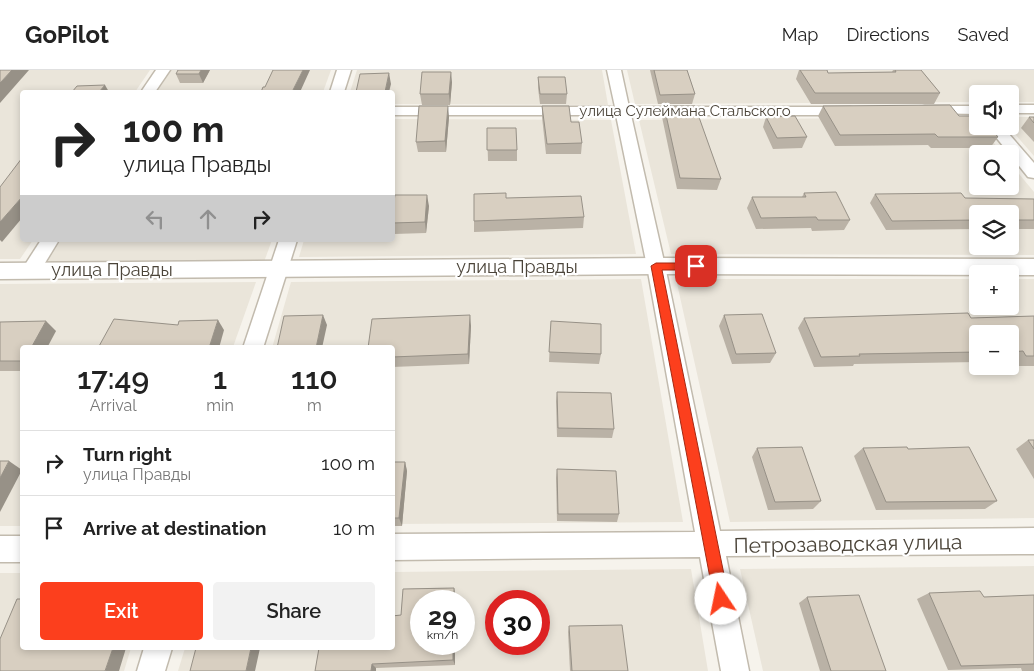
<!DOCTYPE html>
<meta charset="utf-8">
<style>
:root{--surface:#fff;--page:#f2f2f2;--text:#222;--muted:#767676;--line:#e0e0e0;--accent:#fc3f1d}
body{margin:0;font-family:Raleway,sans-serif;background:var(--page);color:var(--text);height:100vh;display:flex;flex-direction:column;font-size:19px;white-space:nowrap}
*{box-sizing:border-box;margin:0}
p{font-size:16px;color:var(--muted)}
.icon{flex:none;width:28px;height:28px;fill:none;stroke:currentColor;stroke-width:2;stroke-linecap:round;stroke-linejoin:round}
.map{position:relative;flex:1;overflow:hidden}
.panel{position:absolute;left:20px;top:275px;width:375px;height:305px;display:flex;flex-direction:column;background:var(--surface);border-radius:5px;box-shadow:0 2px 8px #0003}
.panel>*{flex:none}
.top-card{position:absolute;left:20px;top:20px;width:375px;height:152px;border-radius:5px;box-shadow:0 2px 8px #0003;background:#fff;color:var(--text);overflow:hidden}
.fabs{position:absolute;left:969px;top:15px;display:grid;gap:10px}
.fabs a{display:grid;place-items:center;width:50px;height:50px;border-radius:5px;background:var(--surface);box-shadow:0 2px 8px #0003;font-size:25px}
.speed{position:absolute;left:410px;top:520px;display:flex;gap:10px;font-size:25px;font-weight:700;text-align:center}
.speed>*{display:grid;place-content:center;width:65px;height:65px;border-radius:50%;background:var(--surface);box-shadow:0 2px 8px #0003;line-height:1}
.speed small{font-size:12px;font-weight:400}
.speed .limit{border:8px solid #d22;background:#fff;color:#111}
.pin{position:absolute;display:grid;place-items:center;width:42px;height:42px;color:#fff;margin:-21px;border-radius:10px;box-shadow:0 2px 8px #0006}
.me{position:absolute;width:55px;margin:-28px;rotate:349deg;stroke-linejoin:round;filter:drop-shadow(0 0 4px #0008)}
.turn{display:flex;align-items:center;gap:18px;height:105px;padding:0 20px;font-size:22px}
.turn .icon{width:65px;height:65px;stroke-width:2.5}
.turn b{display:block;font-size:35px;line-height:42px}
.lanes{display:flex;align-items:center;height:48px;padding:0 20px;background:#0003;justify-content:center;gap:25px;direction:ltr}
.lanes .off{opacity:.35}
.eta{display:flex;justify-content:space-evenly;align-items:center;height:85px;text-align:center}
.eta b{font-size:30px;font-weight:600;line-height:35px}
.action{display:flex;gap:10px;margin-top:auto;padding:10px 20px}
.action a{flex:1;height:58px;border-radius:5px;background:var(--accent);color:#fff;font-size:20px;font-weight:600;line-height:58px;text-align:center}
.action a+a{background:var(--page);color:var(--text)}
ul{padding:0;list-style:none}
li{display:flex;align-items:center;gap:15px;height:65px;padding:0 20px;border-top:1px solid var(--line)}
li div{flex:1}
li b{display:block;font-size:19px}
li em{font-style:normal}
header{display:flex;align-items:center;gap:30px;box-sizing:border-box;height:70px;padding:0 25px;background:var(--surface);border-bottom:1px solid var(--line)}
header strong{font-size:24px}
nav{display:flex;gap:28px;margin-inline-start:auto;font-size:18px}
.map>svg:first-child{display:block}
.residential{fill:#eae5da;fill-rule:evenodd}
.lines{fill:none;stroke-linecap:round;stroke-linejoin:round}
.minor-casing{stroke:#c2bbae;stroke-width:3}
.tertiary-casing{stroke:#c2bbae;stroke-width:3}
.minor{fill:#fff;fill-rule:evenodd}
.tertiary{fill:#fff;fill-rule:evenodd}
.wall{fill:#bab2a6}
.shaded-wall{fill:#979187}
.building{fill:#d8cfc1;stroke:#979187}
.route{fill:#fc3f1d;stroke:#a42913}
.labels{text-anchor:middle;stroke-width:4.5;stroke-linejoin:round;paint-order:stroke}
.far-street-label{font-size:15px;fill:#4b4439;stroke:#fff}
.street-label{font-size:18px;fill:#4b4439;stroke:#fff}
.near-street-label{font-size:21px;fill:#4b4439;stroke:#fff}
</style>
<header>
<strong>GoPilot</strong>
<nav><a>Map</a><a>Directions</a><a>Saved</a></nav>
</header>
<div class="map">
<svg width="1034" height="601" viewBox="0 0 1034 601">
<rect width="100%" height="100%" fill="#f6f3ec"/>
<g class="residential">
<path d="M0,0H150L135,22H22V170H33L20,189H0Z"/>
<path d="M170,0H331L323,22H156Z"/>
<path d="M357,0H602L608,35L393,34L392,22H350Z"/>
<path d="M627,0H1034V32H1010V24H978L977,32L635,34Z"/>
<path d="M972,47L978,56H980L1003,84H978V116H1010V93L1034,122V185L671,184L639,50ZM978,144H1010V176H978Z"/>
<path d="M1010,47H1034V86L1008,56H1010Z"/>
<path d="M393,49L611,50L636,184L299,187L304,170H392Z"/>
<path d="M61,170H272L264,192L46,194Z"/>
<path d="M641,209L683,452L393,454L392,278H272L291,212Z"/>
<path d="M676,209H977L978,236H1010V209H1034V448L730,452ZM978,264H1010V296H978Z"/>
<path d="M256,212L233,277L22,278V456H0V214Z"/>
<path d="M1034,496V601H763L740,499Z"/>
<path d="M691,499L708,601H178L185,578H392L393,502ZM421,531H464V574H421ZM496,531H539V574H496Z"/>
<path d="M0,503H22V578H131L124,601H0Z"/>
</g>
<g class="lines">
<defs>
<g id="minor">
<path d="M156,0H170L155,22H141Z"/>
<path d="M337,0H351L344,22H330Z"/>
<path d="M607,0H621L629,37H850L855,38L857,41L855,44L850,45H631L665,196L720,461L1034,458V484L726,486L749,601H721L700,487L392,490V464L695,462L647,196L616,45H392V37H615Z"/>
<rect x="1010" y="35" width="24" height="8"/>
<path d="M925,36H978V44L920,43L918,40L920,37Z"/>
<path d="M987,56H1002L1034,93V108L1028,107Z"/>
<path d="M41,170H59L37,206L30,208L23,206L21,201Z"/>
<path d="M279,170H297L263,278H243Z"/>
<rect x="0" y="466" width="22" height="26"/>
<path d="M144,578H172L165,601H137Z"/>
</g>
<path id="tertiary" d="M656,188L1034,189V205L656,204L0,209V193Z"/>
</defs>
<use href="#minor" class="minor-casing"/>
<use href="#tertiary" class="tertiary-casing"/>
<use href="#minor" class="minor"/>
<use href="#tertiary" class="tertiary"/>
</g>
<g class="wall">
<path d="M210,0L203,13H180L176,4Z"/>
<path d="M650,0H687L695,24L692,34H658Z"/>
<path d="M799,0H827L828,3L892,2L893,0H921L940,23L934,34H811L796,9Z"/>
<path d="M538,7L567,24L566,34H540L538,18Z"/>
<path d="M452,12L450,35H422L420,24Z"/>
<path d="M542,36L571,52L582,73L581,84H546L542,47Z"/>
<path d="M664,36L721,109L717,120L677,119L662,47Z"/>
<path d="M823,36L959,46L998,67L990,78H931L928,75L835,76L818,46Z"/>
<path d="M449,47L446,82H418L416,72Z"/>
<path d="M766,47L807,67L802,78L773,79L763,57Z"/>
<path d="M1029,47H1034V72L1021,58Z"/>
<path d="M487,58L517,80V91H488Z"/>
<path d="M804,123L850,150L844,160L812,161L811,158L756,159L747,138L752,127H802Z"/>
<path d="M875,124L965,128L1034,129V159H1010V144H978V159L886,160L870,133Z"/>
<path d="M506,128L584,147L583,158L474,162V151Z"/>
<path d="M429,136L426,163L394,164L392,159V143Z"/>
<path d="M70,170H103L72,172Z"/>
<path d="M724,245L776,283L770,293L732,294L719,256Z"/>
<path d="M1034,246V296H1015L1012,291H1010V264H978V292L854,294L853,296L814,297L798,258L804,248H971Z"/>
<path d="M551,251L601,284L599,294L549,292Z"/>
<path d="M0,252L56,261L22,278V301H0Z"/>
<path d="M471,256L469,294L392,297V278Z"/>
<path d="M557,322L614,359L612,368L557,367L556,331Z"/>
<path d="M1028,370H1034V409L1016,379Z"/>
<path d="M757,378L821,431L813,439L768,440L752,387Z"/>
<path d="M863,378L908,379L997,431L985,439L876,440L854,386Z"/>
<path d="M392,392H405L407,401L402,456H392Z"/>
<path d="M557,399L619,444L617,452L557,451L556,408Z"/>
<path d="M454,518L455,524V531H421V574H455V595L376,598V601H315L319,578H392V546L401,545L403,519Z"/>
<path d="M929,523L984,527L1034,525V601H1022L1021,598L948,600L917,529Z"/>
<path d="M807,527L886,601H820L799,533Z"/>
<path d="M569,556L628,601H570L568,562Z"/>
</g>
<g class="shaded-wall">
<path d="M12,0H29L0,33V13Z"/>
<path d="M201,0H210L203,13L199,4Z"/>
<path d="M303,0H310L300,22H292Z"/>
<path d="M451,2L452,12L450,35L449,24Z"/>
<path d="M389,3L391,14L389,22H385Z"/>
<path d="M105,15L109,22H99Z"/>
<path d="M448,36L449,47L446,82L445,71Z"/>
<path d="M427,125L429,136L426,163L425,152Z"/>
<path d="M22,127V148L2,172L0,170V152Z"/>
<path d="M323,245L327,255L322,278H316Z"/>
<path d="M470,245L471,256L469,294L468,284Z"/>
<path d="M218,250L224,260L219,278H209Z"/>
<path d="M46,251L56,261L47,278H31Z"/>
<path d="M9,391L22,400L0,442V408Z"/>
<path d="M405,392L407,401L402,456L399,448Z"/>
<path d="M454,518L455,524V531H454Z"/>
<path d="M453,574H455V595L453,590Z"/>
<path d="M113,578H126L119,601H105Z"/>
<path d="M251,578H260L255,601H246Z"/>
<path d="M372,594L376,598V601H371Z"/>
</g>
<g class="building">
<path d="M0,0H12L0,13Z"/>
<path d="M178,0H201L199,4H176Z"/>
<path d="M273,0H303L292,22H261L263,17H265Z"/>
<path d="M654,0H687L695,24L660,25Z"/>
<path d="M800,0H827L828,3L896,2L895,0H921L940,23H815Z"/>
<path d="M422,2H451L449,24H420Z"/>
<path d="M389,3L385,22H356L360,4Z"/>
<path d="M538,7H565L567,24H540Z"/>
<path d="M105,15L99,22H72L77,16Z"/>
<path d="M950,35L959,46H978V56H989L998,67H938L935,64L840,65L823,36Z"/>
<path d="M419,36H448L445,71L416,72Z"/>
<path d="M542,36H569L571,52H579L582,73L547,74Z"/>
<path d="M664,36H695L721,109L680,108Z"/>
<path d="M795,46L807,67L777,68L766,47Z"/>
<path d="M1029,47H1034V53Z"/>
<path d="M487,58H516L517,80H487Z"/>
<path d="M22,88V127L0,152V117Z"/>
<path d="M836,122L850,150H818L816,147L761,148L752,127H806L804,123Z"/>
<path d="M506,123V128L581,126L584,147L474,151V124Z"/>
<path d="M961,123L965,128L1034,129V150H1010V144H978V150L892,151L875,124Z"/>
<path d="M395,125H427L425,152L392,153V143Z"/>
<path d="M968,243L971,248L1034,246V286H1026L1023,281L1010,282V264H978V282L859,284L860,286L821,287L804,248Z"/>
<path d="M762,244L776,283L736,284L724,245Z"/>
<path d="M323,245L316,278H277L284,246Z"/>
<path d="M470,245L468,284L392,287V278H368L372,249Z"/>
<path d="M114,249L178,255L179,251L218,250L209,278H98Z"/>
<path d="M46,251L31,278H22V291H0V252Z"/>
<path d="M551,251L601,254V284L549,282Z"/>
<path d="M557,322L611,323L614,359L558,358Z"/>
<path d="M1028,370H1034V379Z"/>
<path d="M802,377L821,431L775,432L757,378Z"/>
<path d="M907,377L908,379L969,377L997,431L886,432L863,378Z"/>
<path d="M0,391H9L0,408Z"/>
<path d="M392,392H405L399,448H392Z"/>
<path d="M557,399L616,401L619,444H558Z"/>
<path d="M454,518V531H421V574H453V590L372,594L371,601H315L319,578H392V546L401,545L403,519Z"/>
<path d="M980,521L984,527L1034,525V594L961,596L929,523Z"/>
<path d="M859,525L886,601H831L807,527Z"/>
<path d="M17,529H22V578H113L105,601H0V569Z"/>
<path d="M622,555L628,601H572L569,556Z"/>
<path d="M196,578H251L246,601H190Z"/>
</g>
<path class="route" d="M656,193H696L701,196L696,200H662L729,529L726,534L721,536L716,534L714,529L651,196Z"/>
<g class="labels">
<g class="far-street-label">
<text x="685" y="46">улица Сулеймана Стальского</text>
</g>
<g class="street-label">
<text x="517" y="203">улица Правды</text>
<text x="112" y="206">улица Правды</text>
</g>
<g class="near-street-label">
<text transform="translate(848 474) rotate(-1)" y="7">Петрозаводская улица</text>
</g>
</g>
</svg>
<div class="fabs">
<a><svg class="icon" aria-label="sound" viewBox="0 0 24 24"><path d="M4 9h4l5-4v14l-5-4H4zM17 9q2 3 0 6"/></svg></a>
<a><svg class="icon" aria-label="search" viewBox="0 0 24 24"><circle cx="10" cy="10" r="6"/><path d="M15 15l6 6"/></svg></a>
<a><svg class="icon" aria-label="layers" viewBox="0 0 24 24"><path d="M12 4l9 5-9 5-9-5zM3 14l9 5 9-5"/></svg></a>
<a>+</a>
<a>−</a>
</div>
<div class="speed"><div>29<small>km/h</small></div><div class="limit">30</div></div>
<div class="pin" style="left:696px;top:196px;background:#d93025"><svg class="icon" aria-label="arrive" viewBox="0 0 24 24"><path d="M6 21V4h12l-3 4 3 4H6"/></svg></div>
<svg class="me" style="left:721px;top:529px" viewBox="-20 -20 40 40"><circle r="19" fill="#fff"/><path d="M0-13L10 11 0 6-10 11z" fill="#fc3f1d"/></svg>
<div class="top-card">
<div class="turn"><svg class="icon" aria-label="right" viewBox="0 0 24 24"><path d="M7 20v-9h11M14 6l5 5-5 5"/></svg><div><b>100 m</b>улица Правды</div></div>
<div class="lanes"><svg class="icon off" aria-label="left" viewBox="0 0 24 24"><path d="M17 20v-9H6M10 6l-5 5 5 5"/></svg><svg class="icon off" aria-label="ahead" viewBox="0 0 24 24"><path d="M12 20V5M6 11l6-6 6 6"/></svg><svg class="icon" aria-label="right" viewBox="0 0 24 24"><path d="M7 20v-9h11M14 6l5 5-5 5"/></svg></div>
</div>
<section class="panel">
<div class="eta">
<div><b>17:49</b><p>Arrival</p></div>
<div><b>1</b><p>min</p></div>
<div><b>110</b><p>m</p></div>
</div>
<ul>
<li><svg class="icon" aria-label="right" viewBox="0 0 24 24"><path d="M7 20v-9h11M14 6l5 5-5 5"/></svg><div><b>Turn right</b><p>улица Правды</p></div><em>100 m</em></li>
<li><svg class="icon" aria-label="arrive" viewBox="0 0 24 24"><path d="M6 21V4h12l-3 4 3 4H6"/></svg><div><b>Arrive at destination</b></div><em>10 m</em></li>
</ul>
<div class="action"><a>Exit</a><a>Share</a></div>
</section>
</div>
